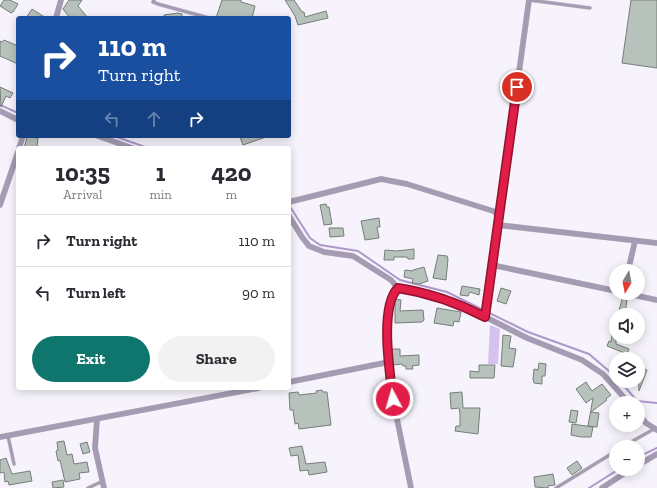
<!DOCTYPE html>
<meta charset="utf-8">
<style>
:root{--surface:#fff;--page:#f2f2f3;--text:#2b2b33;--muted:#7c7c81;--line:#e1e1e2;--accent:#0f766e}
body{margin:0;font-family:"Zilla Slab",serif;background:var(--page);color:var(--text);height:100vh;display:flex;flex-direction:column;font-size:15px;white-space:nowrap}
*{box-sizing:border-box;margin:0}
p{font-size:13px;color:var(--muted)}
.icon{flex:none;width:22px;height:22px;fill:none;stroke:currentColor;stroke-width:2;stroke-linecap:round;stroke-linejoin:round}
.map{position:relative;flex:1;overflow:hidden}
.details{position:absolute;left:16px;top:146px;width:275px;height:244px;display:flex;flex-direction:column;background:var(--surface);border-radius:4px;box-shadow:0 2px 10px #0003}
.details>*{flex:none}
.banner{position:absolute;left:16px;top:16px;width:275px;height:122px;border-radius:4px;box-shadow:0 2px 10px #0003;background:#1a4fa0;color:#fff;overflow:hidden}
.needle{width:26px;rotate:190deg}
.buttons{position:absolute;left:609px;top:264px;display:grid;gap:8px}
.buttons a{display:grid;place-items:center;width:36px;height:36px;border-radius:50%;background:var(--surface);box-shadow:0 2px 10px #0003;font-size:20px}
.pin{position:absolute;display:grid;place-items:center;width:34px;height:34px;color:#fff;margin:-17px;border:2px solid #fff;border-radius:50%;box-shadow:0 1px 4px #0007}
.me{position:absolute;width:44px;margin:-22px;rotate:354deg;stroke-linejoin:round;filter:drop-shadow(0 0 3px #0008)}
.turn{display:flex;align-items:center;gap:14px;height:84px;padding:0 16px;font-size:18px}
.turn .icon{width:52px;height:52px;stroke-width:2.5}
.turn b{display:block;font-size:28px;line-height:34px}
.lanes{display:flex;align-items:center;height:38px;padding:0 16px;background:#0003;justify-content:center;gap:20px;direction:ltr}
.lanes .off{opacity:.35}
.eta{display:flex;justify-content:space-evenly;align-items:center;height:68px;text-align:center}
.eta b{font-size:24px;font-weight:800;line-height:28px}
.button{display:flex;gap:8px;margin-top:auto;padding:8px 16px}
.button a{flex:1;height:46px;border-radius:24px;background:var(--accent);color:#fff;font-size:16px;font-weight:800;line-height:46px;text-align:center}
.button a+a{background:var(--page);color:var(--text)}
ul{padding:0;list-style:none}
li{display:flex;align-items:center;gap:12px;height:52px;padding:0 16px;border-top:1px solid var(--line)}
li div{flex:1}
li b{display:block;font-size:15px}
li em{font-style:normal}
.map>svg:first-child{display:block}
.green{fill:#d6c2ef}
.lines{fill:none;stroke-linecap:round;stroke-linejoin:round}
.stream{stroke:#ae97cb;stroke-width:2}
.building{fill:#b8c2bc;stroke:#767e79}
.lane-casing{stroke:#d0cdd5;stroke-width:4}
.street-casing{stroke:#d0cdd5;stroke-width:6}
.lane{stroke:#a59bb2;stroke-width:3}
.street{stroke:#a59bb2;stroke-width:5.5}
.route-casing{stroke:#92132f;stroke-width:10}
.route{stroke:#e11d48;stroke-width:7}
</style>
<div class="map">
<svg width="657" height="488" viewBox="0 0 657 488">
<rect width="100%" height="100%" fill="#f6f3fc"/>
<path class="green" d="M490,325L500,329L498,364H488Z"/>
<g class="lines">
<g class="stream">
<path d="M0,105L18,113"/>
<path d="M114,136L148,148"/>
<path d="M289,205L310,238L320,245L358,251L400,280L447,292L528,332L589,354L616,377"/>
<path d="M620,381L637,401L657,403"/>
<path d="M638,457L657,448"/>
<path d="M589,488L619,469"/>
</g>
</g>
<g class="building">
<path d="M4,0H10L18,4L13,12L11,13L0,6Z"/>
<path d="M69,0H82L78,6L88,18H70L63,9Z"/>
<path d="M222,0H241V2L255,6L252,18H216Z"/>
<path d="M285,0H294L302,12H304L305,17L326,11L328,18L298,25L295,16Z"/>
<path d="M631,0H657V68L622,63Z"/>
<path d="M32,9L46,18H26Z"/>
<path d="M178,13L182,14V18H164V15Z"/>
<path d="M4,40L18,46V64L0,56V41L2,42Z"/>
<path d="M0,87L13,93L10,98L6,96L1,107Z"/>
<path d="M243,136H266V137L243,145L240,137Z"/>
<path d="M27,137L38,138L37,147L24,148Z"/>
<path d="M326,204L327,207H329L332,224L324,225L320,205Z"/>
<path d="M379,218L380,227H377L379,238L365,240L361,221Z"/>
<path d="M329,228H343L344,236L330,237Z"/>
<path d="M414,249V259H408L407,257H394V260H384L385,250L397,251Z"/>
<path d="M438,255L447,256L448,259L446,280L433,278Z"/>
<path d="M424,267L428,281L419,284L412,283L413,279L404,277L405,270L413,271V270Z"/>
<path d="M462,286L480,289L479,295L470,292L468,296L460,295Z"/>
<path d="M501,288L511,291L506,304L497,301Z"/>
<path d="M395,299L401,300L400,311L423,310L424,320L422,322L395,323Z"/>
<path d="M622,299L627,300L625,315H618Z"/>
<path d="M437,308L461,312L459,322L454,321L453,326L434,323Z"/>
<path d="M613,329L616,330V344L629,349L627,354L607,346L609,341L611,342Z"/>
<path d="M503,335L511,336L509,348L516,349L513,367L501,366Z"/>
<path d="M392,349H400V356L419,355V365L412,366L413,369H406V366H403L402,364L393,365Z"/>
<path d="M539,363L546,364L545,376H542V384L534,383L533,379L534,369L538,370Z"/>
<path d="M479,365H495L494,378H470V371L479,372Z"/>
<path d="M641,368L647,370L639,391L638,369L641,370Z"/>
<path d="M586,382L592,391L602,384L611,395L606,399L607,400L591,412L599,413L597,427L588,426L593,398L586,403L576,389Z"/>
<path d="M322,390L323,392H327L331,425L299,429L298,423L295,424L293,410H290L289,393L298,392L299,395L317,393L316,391Z"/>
<path d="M462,392L463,408H480L478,434L455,431L456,426H460V414L459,408L451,409L450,393Z"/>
<path d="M571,410L578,411L576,423L569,422Z"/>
<path d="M572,424L593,427L591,437H581L571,435Z"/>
<path d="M64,441L67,455L72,454L74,464L87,462L89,472L79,473L80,479L65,482L60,460L58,461L56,451L58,450L57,442Z"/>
<path d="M87,442L90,452L83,454L80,444Z"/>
<path d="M302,446L306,464L325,462L327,472L309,475L308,470L300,471L298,455L291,456L289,448Z"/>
<path d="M6,458L12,474L30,471L32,481L9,485L8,481L5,482L4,472L0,473V460Z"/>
<path d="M577,461L582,468L572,475L567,468Z"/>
<path d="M553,474L555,485L548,486V488L535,487L534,477Z"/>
<path d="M63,480L64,487L53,488L52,482Z"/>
</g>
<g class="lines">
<defs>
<g id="lane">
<path d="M154,0L153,2L158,4L209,18"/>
<path d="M529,0L590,8"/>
<path d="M8,436L14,464"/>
<path d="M622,447L654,429"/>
<path d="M88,488L103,481"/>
<path d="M556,488L616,451"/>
</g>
<g id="street">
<path d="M56,18L61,0"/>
<path d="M0,111L18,120"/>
<path d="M98,136L132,148"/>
<path d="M19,148L23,136"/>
<path d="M289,202L381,179L407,184L493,211L499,215"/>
<path d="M0,205L18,152"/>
<path d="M289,216L302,237L309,246L324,252L353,256L391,280L398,288L437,296L456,302L527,338L582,360L603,374L629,403"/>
<path d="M498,225L657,243"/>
<path d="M492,265L616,291"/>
<path d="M628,271L635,241"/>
<path d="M398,288L392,294L390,301L387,354L393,399L411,488"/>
<path d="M624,293L657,300"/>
<path d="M485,317L529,0"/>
<path d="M289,382L389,362"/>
<path d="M638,413L646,423L657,430"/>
<path d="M97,419L95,448L104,488"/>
<path d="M0,437L259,388"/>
<path d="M638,465L657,454"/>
<path d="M602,488L631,469"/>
</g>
</defs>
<use href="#lane" class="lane-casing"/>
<use href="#street" class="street-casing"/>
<use href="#lane" class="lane"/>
<use href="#street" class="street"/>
</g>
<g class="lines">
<defs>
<path id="route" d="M393,399C390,373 379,307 398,288C430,293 456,302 485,317L517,87"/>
</defs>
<use href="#route" class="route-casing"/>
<use href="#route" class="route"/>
</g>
</svg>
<div class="buttons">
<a><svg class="needle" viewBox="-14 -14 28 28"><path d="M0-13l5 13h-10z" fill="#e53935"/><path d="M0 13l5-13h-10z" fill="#7c7c81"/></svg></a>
<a><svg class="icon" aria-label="sound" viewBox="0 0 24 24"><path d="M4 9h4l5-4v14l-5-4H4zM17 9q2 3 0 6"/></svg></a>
<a><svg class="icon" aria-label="layers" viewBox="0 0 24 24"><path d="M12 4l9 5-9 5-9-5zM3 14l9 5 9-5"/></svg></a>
<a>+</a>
<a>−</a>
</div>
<div class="pin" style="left:517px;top:87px;background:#d93025"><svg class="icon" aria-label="arrive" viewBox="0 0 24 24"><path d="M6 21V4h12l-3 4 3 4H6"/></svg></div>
<svg class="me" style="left:393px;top:399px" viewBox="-20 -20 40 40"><circle r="17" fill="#e11d48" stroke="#fff" stroke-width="3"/><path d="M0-11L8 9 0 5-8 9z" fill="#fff"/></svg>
<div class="banner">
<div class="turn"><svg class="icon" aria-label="right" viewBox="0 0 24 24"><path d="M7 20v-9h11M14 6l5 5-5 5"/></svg><div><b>110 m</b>Turn right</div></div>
<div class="lanes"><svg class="icon off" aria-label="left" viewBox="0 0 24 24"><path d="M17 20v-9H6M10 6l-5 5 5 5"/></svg><svg class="icon off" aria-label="ahead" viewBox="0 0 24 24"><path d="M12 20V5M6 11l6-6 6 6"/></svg><svg class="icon" aria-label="right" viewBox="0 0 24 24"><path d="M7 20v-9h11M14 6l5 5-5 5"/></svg></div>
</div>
<section class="details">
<div class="eta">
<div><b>10:35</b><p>Arrival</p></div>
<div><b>1</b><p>min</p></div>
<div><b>420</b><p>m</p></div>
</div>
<ul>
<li><svg class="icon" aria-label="right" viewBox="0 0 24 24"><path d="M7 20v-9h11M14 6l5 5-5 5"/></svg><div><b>Turn right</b></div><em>110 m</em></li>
<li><svg class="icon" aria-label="left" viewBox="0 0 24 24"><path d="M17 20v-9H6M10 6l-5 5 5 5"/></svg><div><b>Turn left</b></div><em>90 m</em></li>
</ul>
<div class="button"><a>Exit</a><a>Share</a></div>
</section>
</div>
